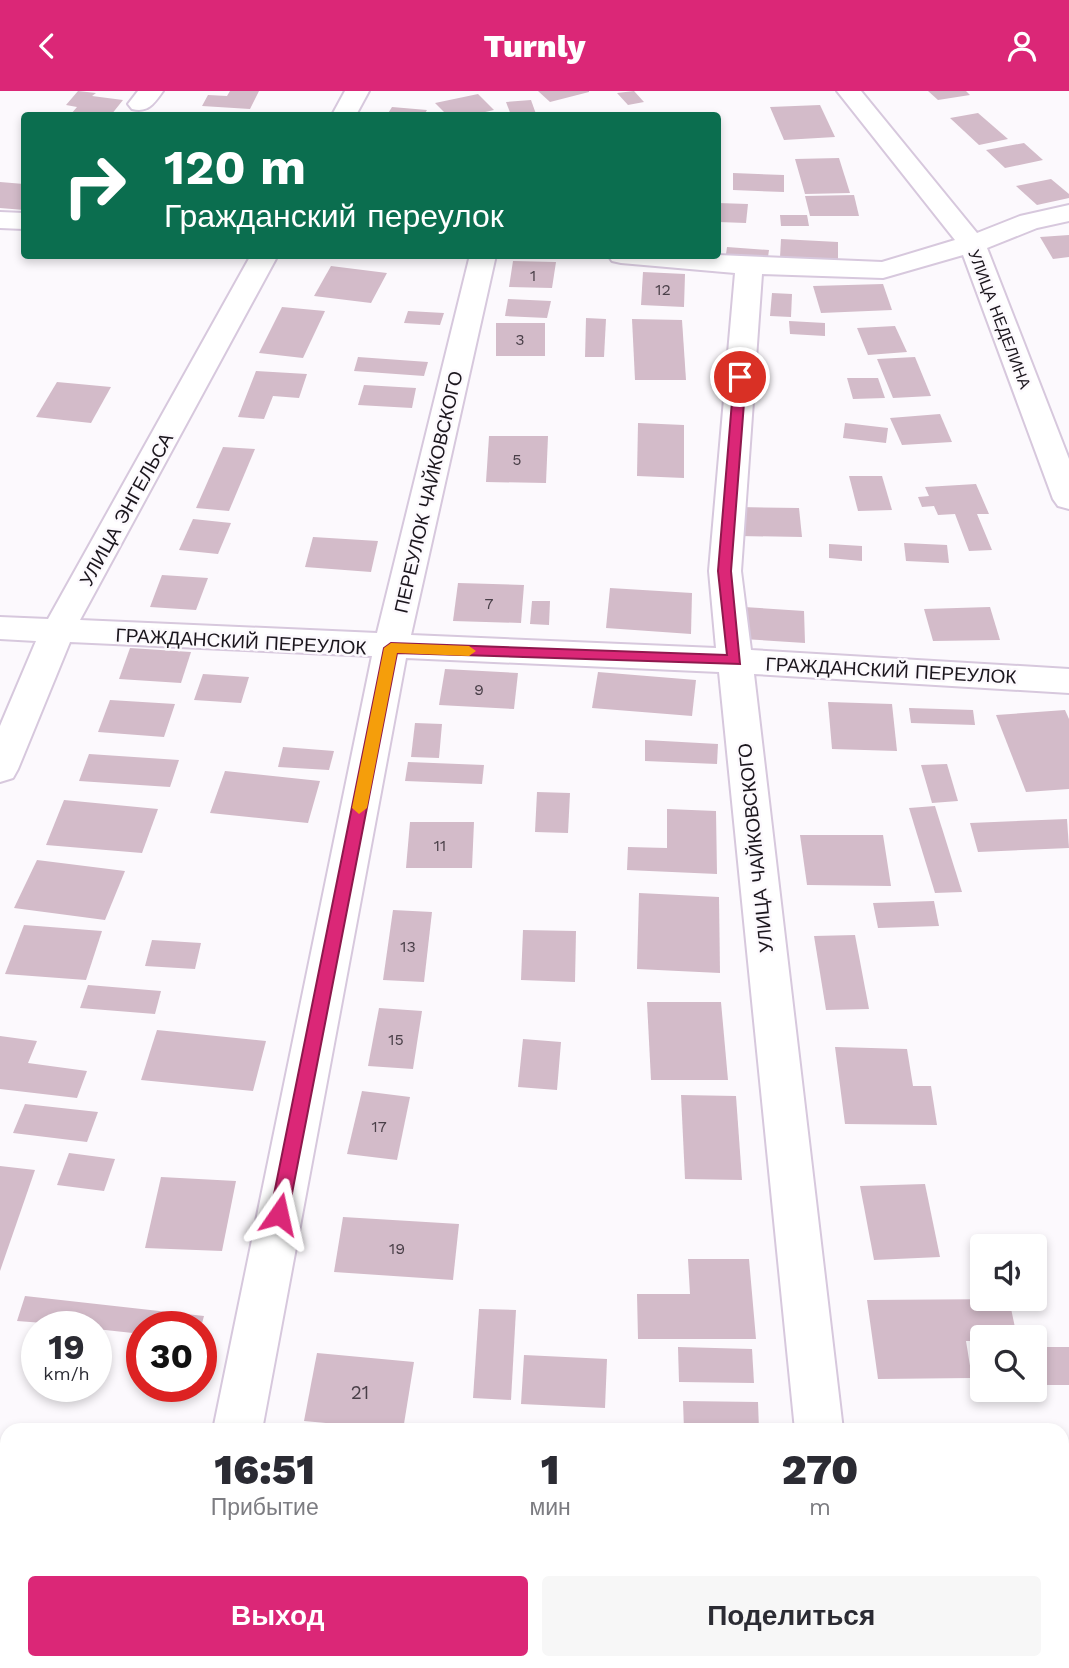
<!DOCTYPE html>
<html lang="ru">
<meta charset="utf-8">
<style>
:root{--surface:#fff;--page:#f7f7f7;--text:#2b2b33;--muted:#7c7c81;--accent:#db2777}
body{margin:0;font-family:"Work Sans",sans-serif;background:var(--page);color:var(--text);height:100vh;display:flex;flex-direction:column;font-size:26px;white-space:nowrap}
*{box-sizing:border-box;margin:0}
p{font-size:23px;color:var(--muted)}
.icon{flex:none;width:38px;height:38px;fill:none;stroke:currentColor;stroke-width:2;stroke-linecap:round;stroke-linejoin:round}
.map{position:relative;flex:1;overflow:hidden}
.details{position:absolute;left:0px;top:1332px;width:1069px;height:247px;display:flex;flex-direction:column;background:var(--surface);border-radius:21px 21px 0 0;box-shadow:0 4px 10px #0003}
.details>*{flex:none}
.top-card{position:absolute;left:21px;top:21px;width:700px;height:147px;border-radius:7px;box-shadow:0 4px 10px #0003;background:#0b6e4f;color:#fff;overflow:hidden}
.fabs{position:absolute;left:970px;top:1143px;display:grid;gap:14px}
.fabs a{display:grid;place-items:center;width:77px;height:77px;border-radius:7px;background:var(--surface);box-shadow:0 4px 10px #0003;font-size:35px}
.speed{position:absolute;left:21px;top:1220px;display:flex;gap:14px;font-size:35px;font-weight:700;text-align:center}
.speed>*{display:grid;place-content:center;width:91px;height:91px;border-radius:50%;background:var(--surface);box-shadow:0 4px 10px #0003;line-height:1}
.speed small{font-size:18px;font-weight:400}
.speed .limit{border:10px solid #d22;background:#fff;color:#111}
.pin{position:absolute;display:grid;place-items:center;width:60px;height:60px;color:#fff;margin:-30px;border:4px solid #fff;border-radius:50%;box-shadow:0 2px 7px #0007}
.me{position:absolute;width:77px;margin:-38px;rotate:11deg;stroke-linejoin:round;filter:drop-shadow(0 0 5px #0008)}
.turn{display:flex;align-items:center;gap:24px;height:147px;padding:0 28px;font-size:32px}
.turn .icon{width:91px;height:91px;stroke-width:2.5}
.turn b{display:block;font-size:49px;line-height:60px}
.eta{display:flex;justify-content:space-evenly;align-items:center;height:119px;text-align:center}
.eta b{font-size:42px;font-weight:800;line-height:49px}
.button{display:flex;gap:14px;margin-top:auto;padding:14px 28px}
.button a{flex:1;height:80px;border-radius:7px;background:var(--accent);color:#fff;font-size:28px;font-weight:800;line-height:80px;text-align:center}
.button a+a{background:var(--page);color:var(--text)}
header{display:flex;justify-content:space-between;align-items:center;height:91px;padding:0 28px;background:var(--accent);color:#fff;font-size:32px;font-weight:800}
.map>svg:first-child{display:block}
.building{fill:#d3bbc9}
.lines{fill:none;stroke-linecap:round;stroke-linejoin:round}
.minor-casing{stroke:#d7c8dd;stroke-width:4}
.minor{fill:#fff;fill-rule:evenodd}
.route{fill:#db2777;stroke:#8e194d;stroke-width:2}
.slow{fill:#f59e0b}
.labels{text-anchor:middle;stroke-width:5;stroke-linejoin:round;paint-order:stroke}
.number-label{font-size:16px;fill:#493f48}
.far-street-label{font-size:16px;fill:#1b161d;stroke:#fcf9fd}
.street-label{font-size:19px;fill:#1b161d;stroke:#fcf9fd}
.near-number-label{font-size:19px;fill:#493f48}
</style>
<header><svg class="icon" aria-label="back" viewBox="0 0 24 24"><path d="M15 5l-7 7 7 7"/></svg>Turnly<svg class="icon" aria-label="person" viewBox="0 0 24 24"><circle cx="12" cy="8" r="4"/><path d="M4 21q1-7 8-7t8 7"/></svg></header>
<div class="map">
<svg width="1069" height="1577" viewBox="0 0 1069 1577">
<rect width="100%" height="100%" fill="#fcf9fd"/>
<g class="building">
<path d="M78,0L96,2L92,5L123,9L111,24L71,23L77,16L66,14Z"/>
<path d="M230,0H259L250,18L202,15L208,4L227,5Z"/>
<path d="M538,0H589V1L550,11Z"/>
<path d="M634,0L644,11L628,14L617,2Z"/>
<path d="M928,0H966L970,4L938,9Z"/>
<path d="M478,3L494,19L472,24H447L435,12Z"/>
<path d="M531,9L536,23L511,24L506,11Z"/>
<path d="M820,14L835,46L784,49L770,16Z"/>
<path d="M392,16L427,19L424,24H387Z"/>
<path d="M978,22L1008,48L979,54L950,27Z"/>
<path d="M1024,52L1043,69L1005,77L986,59Z"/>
<path d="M839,67L850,102L805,103L795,68Z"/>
<path d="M733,82L784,84V101L733,99Z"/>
<path d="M1051,88L1069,103V107L1037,114L1016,95Z"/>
<path d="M0,91L24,93V119L0,117Z"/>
<path d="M854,104L859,125H810L805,105Z"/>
<path d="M718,112L748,113L746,132L718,131Z"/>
<path d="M780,124H807L809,135H781Z"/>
<path d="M1069,144V166L1053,168L1040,146Z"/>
<path d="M781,148L838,151V170L780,167Z"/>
<path d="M727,156L769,159L768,166L726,163Z"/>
<path d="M513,170L556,171L552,197L509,196Z"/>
<path d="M331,175L387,182L371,212L314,205Z"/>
<path d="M643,181L685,183L684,216L641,214Z"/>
<path d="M883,193L892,219L821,222L813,195Z"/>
<path d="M772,202L792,203L791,226L770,225Z"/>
<path d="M508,208L551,210L547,227L505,225Z"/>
<path d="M282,216L325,220L303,267L259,262Z"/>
<path d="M408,220L444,222L440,234L404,232Z"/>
<path d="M586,227L606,228L604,266H585Z"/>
<path d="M632,228L682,229L686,289H635Z"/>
<path d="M789,230L825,232V245L790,243Z"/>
<rect x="496" y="232" width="49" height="33"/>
<path d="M895,235L907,261L868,264L857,237Z"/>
<path d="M358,266L428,271L424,285L354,280Z"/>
<path d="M915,266L931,305L893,307L877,268Z"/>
<path d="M256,280L307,283L299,307L273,305L264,328L238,326Z"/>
<path d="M847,287H878L885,307L853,308Z"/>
<path d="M57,291L111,296L91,332L36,326Z"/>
<path d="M364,294L416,297L412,317L358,314Z"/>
<path d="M940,323L952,351L902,354L890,327Z"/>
<path d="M638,332L684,334V387L637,385Z"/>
<path d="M845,332L888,337L886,352L843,347Z"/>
<path d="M489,345H548L546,392L486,391Z"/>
<path d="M223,356L255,358L229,420L196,417Z"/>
<path d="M849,385H882L892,419L858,420Z"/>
<path d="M976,393L989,423H977L992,459L969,460L955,423L938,424L934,415L922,416L918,406L929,405L925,396Z"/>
<path d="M738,416L799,417L802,446L740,445Z"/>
<path d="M193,428L231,432L218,463L179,459Z"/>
<path d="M313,446L378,450L371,481L305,476Z"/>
<path d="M904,452L947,454L949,472L906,470Z"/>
<path d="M829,453L862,455V470L829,467Z"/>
<path d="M162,484L208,487L196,519L150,516Z"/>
<path d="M458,492L524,494L521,532L453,530Z"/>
<path d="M610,497L692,502L691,543L606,537Z"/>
<path d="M532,510H550L549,534L530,533Z"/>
<path d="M744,516L804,520L805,552L743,548Z"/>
<path d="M990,516L1000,549L933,550L924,518Z"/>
<path d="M130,557L191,561L181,592L119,588Z"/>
<path d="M445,578L518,582L514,618L439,614Z"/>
<path d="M598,581L696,589L692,625L592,617Z"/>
<path d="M203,583L249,586L241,612L194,609Z"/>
<path d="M110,609L175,613L164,646L98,641Z"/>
<path d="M828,611L892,613L897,660L832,658Z"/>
<path d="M909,617L973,619L975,634L911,632Z"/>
<path d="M1065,619L1069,628V698L1026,701L996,624Z"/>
<path d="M415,632L442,633L439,667L411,666Z"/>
<path d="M645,649L718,653L717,673L645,670Z"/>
<path d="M283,656L334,660L329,679L278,676Z"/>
<path d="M89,663L179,669L170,696L79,690Z"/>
<path d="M408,671L484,674L482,693L405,690Z"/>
<path d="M947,673L958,710L932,712L921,674Z"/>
<path d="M225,680L320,690L308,732L210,722Z"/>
<path d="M537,701L570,702L568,742L535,741Z"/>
<path d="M64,709L158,718L142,762L46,754Z"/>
<path d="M935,715L962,801L935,802L909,717Z"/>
<path d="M667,718L716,720L717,783L627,779L628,756L667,757Z"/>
<path d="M1067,728L1069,757L978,761L970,732Z"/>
<path d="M410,731H474L472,777H406Z"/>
<path d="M800,744H883L891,795L807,794Z"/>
<path d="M37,769L125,780L105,829L14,817Z"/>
<path d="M639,802L719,806L720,882L637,878Z"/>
<path d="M934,810L939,835L878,837L873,812Z"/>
<path d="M393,819L432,821L424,891L383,889Z"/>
<path d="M24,834L102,840L86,889L5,883Z"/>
<path d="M523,839L576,840L575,891L521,889Z"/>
<path d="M855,844L869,918L826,919L814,845Z"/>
<path d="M152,849L201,852L195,878L145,875Z"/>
<path d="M88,894L161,900L155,923L80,917Z"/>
<path d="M647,911H721L728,989H651Z"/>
<path d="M379,917L422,920L413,978L368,975Z"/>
<path d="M157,939L266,950L253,1000L141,989Z"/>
<path d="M0,945L37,950L28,972L87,980L77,1007L0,998Z"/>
<path d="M523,948L561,951L557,999L518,996Z"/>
<path d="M835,956L907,958L913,995H931L937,1034L845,1033Z"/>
<path d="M362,1000L410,1006L397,1069L347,1063Z"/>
<path d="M681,1004L736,1005L742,1089L685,1088Z"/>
<path d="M25,1013L98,1021L87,1051L13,1042Z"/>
<path d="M69,1062L115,1068L104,1100L57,1094Z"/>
<path d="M0,1075L35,1079L0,1180Z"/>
<path d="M161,1086L236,1090L222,1160L145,1157Z"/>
<path d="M925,1093L940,1166L874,1169L860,1095Z"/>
<path d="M343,1126L459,1133L453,1189L334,1181Z"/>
<path d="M688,1168H749L756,1248H638L637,1203H690Z"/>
<path d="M25,1205L204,1225L201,1236H142V1243L96,1238V1236L17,1230Z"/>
<path d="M1009,1208L1017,1246H982V1250H966L972,1287L878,1288L867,1209Z"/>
<path d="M479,1218L516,1219L511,1309L473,1307Z"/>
<path d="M678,1256L752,1258L754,1292L679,1291Z"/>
<path d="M1034,1256H1069V1294H1035Z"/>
<path d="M317,1262L414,1271L403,1339L304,1330Z"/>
<path d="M524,1264L607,1268L605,1317L521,1313Z"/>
<path d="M683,1310L758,1311L759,1339H684Z"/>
<path d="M475,1333L507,1336V1339H474Z"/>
<path d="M258,1572H403V1577H257Z"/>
</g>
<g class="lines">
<defs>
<g id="minor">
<path d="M138,0H163C154,13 148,22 132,18L128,13Z"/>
<path d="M345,0H369L356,24H332Z"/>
<path d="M837,0H861L977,142L1020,125L1069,114V130L1037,137L987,157L1069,368V418L1058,415L1053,408L963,164L883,187L762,183L741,480L751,559L1069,578V602L754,583L843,1339H795L719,581L406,567L262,1339H213L372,565L70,551L18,678L13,687L0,691V635L36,550L0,548V526L48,528L251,164H278L80,529L377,542L470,164H496L411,544L716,557L709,480L735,182L621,172L612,170L608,164H718L882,171L955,149Z"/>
<path d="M0,121L24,122V138L0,137Z"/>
<path d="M168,1572H222L221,1577H167Z"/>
<path d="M818,1572H871L872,1577H818Z"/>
</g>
</defs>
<use href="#minor" class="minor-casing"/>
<use href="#minor" class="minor"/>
</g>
<path class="route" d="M740,282L746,286L731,480L740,573L397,562L288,1123L286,1129L279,1131L273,1129L270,1123L384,557L391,552L727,564L718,480L734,286Z"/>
<path class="slow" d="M391,552L469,555L476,560L469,565L397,562L367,717L359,723L352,717L384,557Z"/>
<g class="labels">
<g class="number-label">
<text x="533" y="190">1</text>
<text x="663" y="204">12</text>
<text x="520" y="254">3</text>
<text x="517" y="374">5</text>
<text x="489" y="518">7</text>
<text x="479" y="604">9</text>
<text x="440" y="760">11</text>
<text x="408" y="861">13</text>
<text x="396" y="954">15</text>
<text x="379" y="1041">17</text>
<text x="397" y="1163">19</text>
</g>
<g class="far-street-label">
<text transform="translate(1000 228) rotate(69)" y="6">УЛИЦА НЕДЕЛИНА</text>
</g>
<g class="street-label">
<text transform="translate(428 401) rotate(-77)" y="7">ПЕРЕУЛОК ЧАЙКОВСКОГО</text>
<text transform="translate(126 418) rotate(-61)" y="7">УЛИЦА ЭНГЕЛЬСА</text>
<text transform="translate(241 550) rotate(3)" y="7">ГРАЖДАНСКИЙ ПЕРЕУЛОК</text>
<text transform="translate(891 579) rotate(3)" y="7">ГРАЖДАНСКИЙ ПЕРЕУЛОК</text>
<text transform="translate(755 757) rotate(-96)" y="7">УЛИЦА ЧАЙКОВСКОГО</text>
</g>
<g class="near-number-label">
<text x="360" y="1308">21</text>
</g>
</g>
</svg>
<div class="fabs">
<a><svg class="icon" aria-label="sound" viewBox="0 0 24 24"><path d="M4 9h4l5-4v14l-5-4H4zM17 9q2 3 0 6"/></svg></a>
<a><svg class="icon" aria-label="search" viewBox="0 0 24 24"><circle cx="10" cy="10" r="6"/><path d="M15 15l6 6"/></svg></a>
</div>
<div class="speed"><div>19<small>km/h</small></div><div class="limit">30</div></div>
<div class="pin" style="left:740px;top:286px;background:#d93025"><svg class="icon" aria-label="arrive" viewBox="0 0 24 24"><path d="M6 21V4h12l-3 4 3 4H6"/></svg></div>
<svg class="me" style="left:279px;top:1123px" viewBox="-20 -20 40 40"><path d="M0-17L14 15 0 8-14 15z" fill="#db2777" stroke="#fff" stroke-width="4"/></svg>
<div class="top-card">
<div class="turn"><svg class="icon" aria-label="right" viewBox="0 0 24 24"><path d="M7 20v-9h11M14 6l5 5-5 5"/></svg><div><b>120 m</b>Гражданский переулок</div></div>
</div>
<section class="details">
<div class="eta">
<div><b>16:51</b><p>Прибытие</p></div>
<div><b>1</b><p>мин</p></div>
<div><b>270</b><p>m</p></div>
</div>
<div class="button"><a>Выход</a><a>Поделиться</a></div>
</section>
</div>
